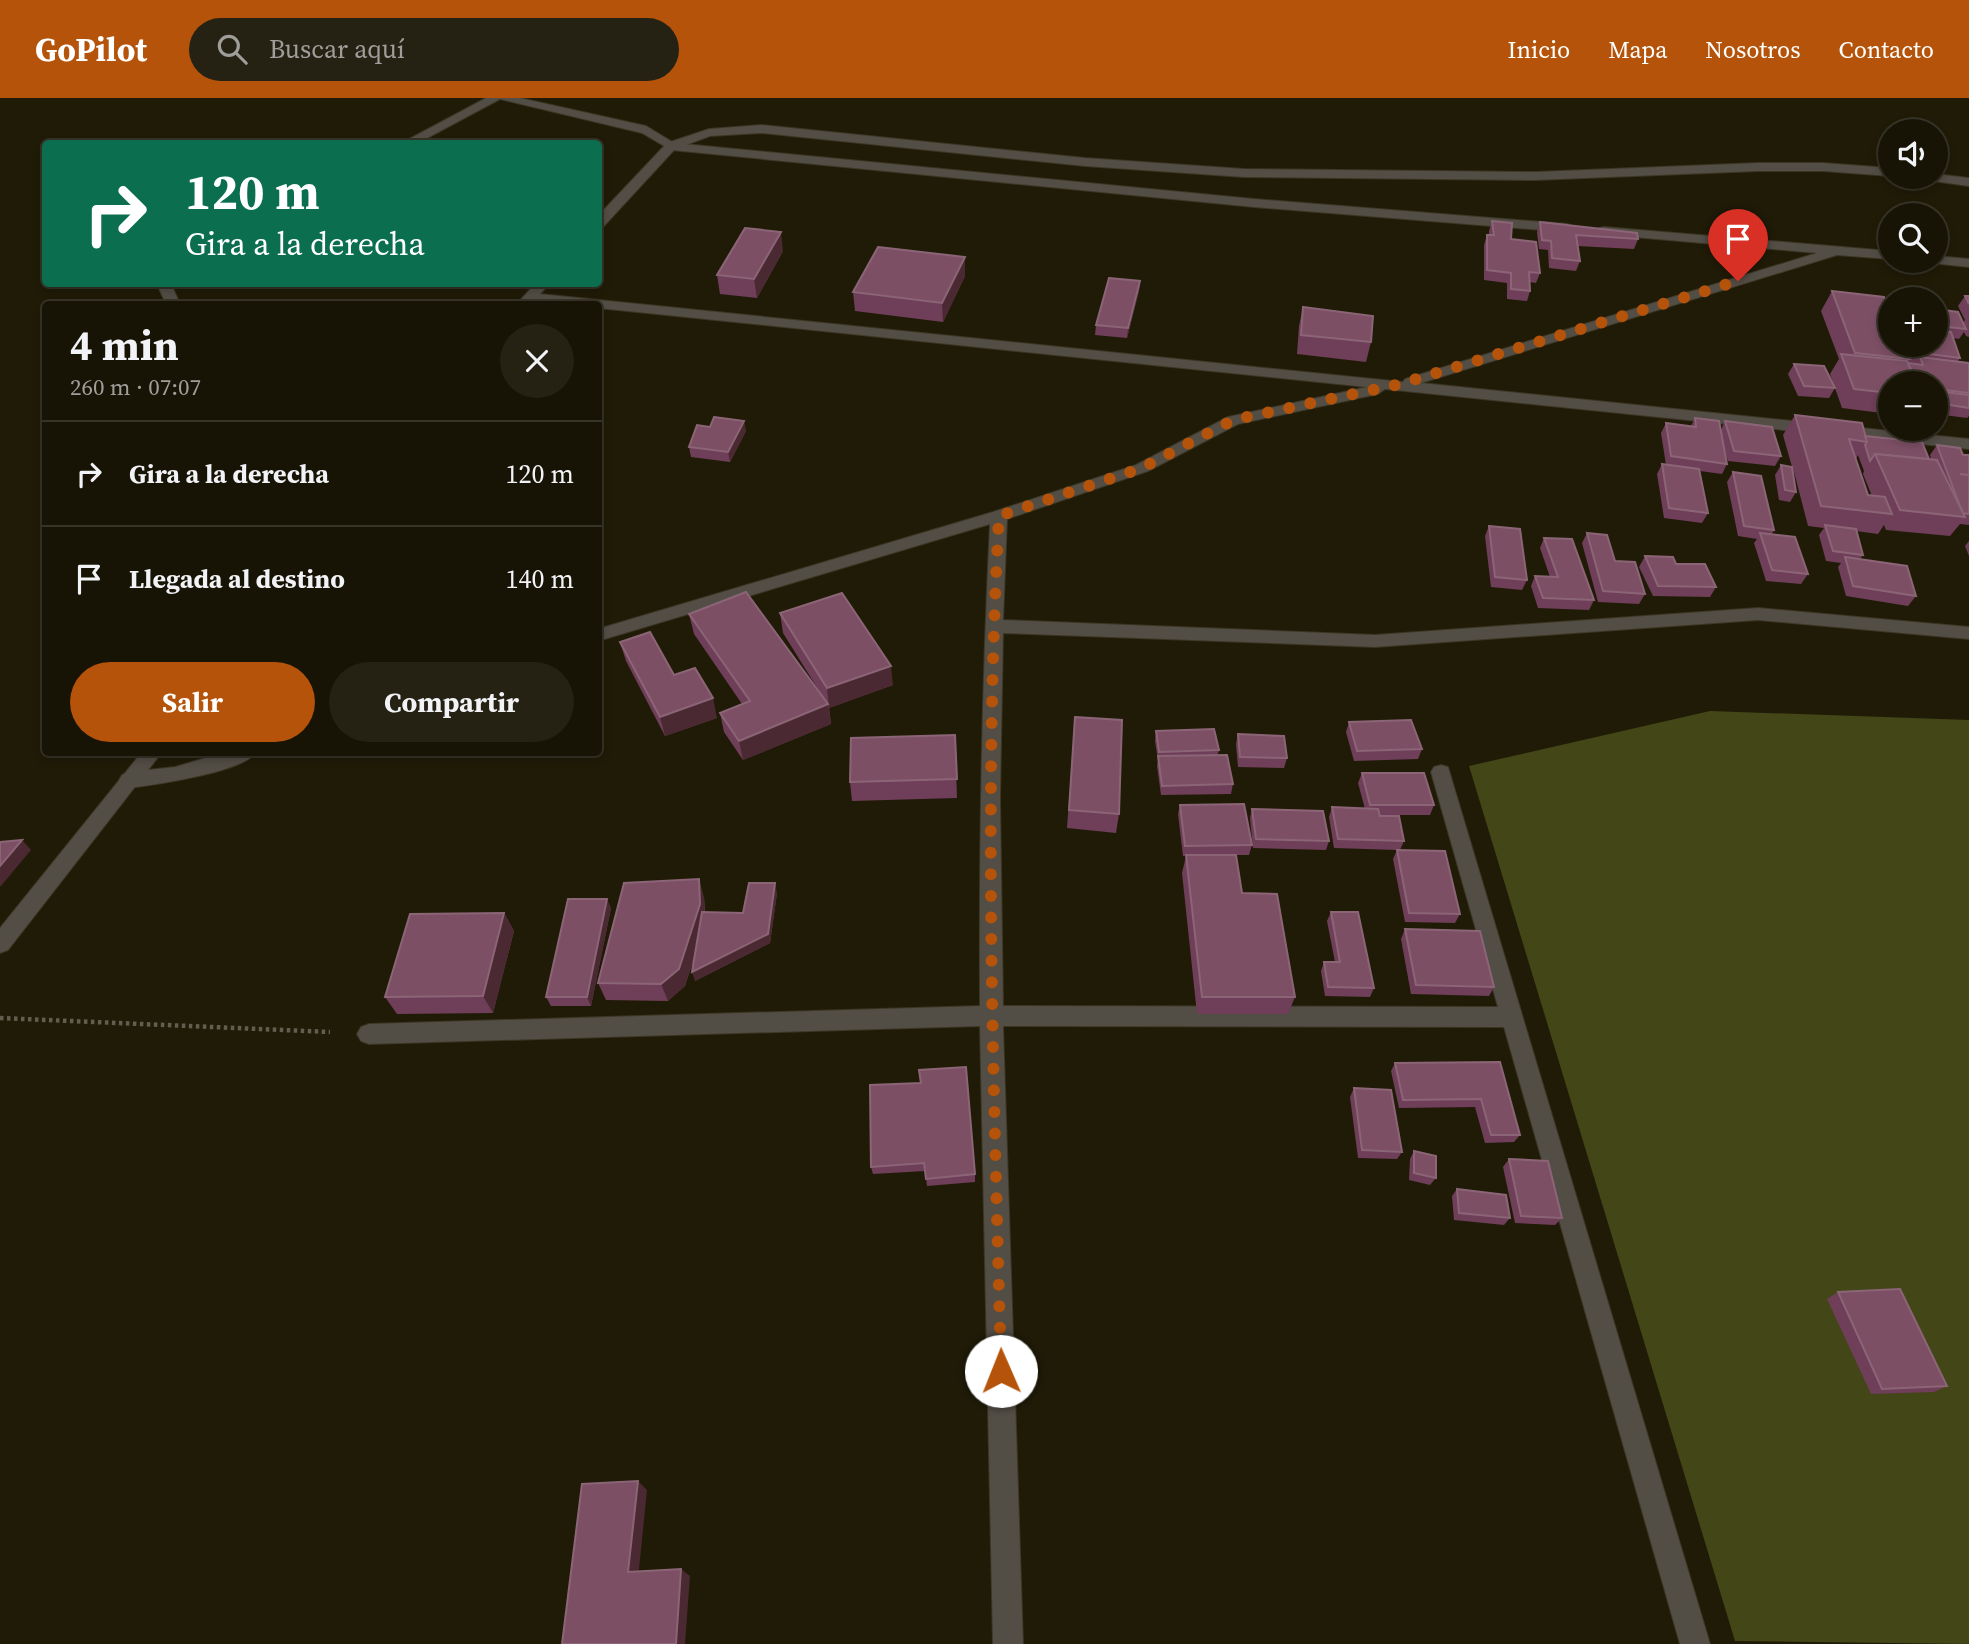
<!DOCTYPE html>
<html lang="es">
<meta charset="utf-8">
<style>
:root{--surface:#181405;--page:#252113;--text:#f1f3f6;--muted:#9f9e9a;--line:#363327;--accent:#b45309}
body{margin:0;font-family:"Source Serif 4",serif;background:var(--page);color:var(--text);height:100vh;display:flex;flex-direction:column;font-size:26px;white-space:nowrap}
*{box-sizing:border-box;margin:0}
p{font-size:23px;color:var(--muted)}
.icon{flex:none;width:38px;height:38px;fill:none;stroke:currentColor;stroke-width:2;stroke-linecap:round;stroke-linejoin:round}
.map{position:relative;flex:1;overflow:hidden}
.sheet{position:absolute;left:42px;top:203px;width:560px;height:455px;display:flex;flex-direction:column;background:var(--surface);border-radius:7px;box-shadow:0 4px 10px #0003,0 0 0 2px var(--line)}
.sheet>*{flex:none}
.banner{position:absolute;left:42px;top:42px;width:560px;height:147px;border-radius:7px;box-shadow:0 4px 10px #0003,0 0 0 2px var(--line);background:#0b6e4f;color:#fff;overflow:hidden}
.controls{position:absolute;left:1878px;top:21px;display:grid;gap:14px}
.controls a{display:grid;place-items:center;width:70px;height:70px;border-radius:50%;background:var(--surface);box-shadow:0 4px 10px #0003,0 0 0 2px var(--line);font-size:35px}
.pin{position:absolute;display:grid;place-items:center;width:60px;height:60px;color:#fff;margin:-72px -30px;border-radius:50% 50% 50% 0;rotate:-45deg;box-shadow:0 0 7px #0007}
.pin .icon{rotate:45deg}
.me{position:absolute;width:77px;margin:-38px;rotate:359deg;stroke-linejoin:round;filter:drop-shadow(0 0 5px #0008)}
.turn{display:flex;align-items:center;gap:24px;height:147px;padding:0 28px;font-size:32px}
.turn .icon{width:91px;height:91px;stroke-width:2.5}
.turn b{display:block;font-size:49px;line-height:60px}
.round{display:grid;place-items:center;flex:none;width:74px;height:74px;border-radius:37px;background:var(--page)}
.headline{display:flex;align-items:center;justify-content:space-between;height:119px;padding:0 28px}
h1{font-size:42px;font-weight:700;line-height:52px}
.action{display:flex;gap:14px;margin-top:auto;padding:14px 28px}
.action a{flex:1;height:80px;border-radius:42px;background:var(--accent);color:#fff;font-size:28px;font-weight:700;line-height:80px;text-align:center}
.action a+a{background:var(--page);color:var(--text)}
ul{padding:0;list-style:none}
li{display:flex;align-items:center;gap:21px;height:105px;padding:0 28px;border-top:2px solid var(--line)}
li div{flex:1}
li b{display:block;font-size:26px}
li em{font-style:normal}
header{display:flex;align-items:center;gap:42px;box-sizing:border-box;height:98px;padding:0 35px;background:var(--accent);color:#fff}
header strong{font-size:33px}
nav{display:flex;gap:38px;margin-inline-start:auto;font-size:24px}
.search{width:490px;height:63px;background:var(--page);display:flex;align-items:center;gap:18px;box-sizing:border-box;padding:0 24px;border-radius:38px;color:var(--muted);font-size:26px}
.map>svg:first-child{display:block}
.green{fill:#434617}
.lines{fill:none;stroke-linecap:round;stroke-linejoin:round}
.minor-casing{stroke:#3b3623;stroke-width:2}
.tertiary-casing{stroke:#3b3623;stroke-width:2}
.path{stroke:#625d4c;stroke-width:4.5;stroke-dasharray:3.5 3.5;stroke-linecap:butt}
.minor{fill:#524d45;fill-rule:evenodd}
.tertiary{fill:#524d45;fill-rule:evenodd}
.wall{fill:#6f3e58;fill-rule:evenodd}
.shaded-wall{fill:#4b2932}
.building{fill:#7c4f65;stroke:#8b6576;stroke-width:2}
.route{stroke:#b45309;stroke-width:12;stroke-dasharray:0 21.6}
</style>
<header>
<strong>GoPilot</strong>
<div class="search"><svg class="icon" aria-label="search" viewBox="0 0 24 24"><circle cx="10" cy="10" r="6"/><path d="M15 15l6 6"/></svg>Buscar aquí</div>
<nav><a>Inicio</a><a>Mapa</a><a>Nosotros</a><a>Contacto</a></nav>
</header>
<div class="map">
<svg width="1969" height="1546" viewBox="0 0 1969 1546">
<rect width="100%" height="100%" fill="#201b07"/>
<path class="green" d="M1710,613L1969,622V1546L1735,1543L1469,668Z"/>
<g class="lines">
<defs>
<g id="minor">
<path d="M486,0H520L646,28L674,45L1254,101L1568,126L1575,130L1568,134L1254,109L671,52L642,35L500,1L416,46H400Z"/>
<path d="M1604,129L1890,153V161L1837,157L1421,285L1969,341V351L1385,291L1378,296L1238,326L1148,373L1007,421L1003,522L1375,537L1758,510L1969,529V541L1758,522L1375,549L1003,535L1000,700L1003,908L1498,909L1431,674L1434,669L1441,667L1448,669L1710,1546H1680L1504,929L1003,928L1023,1546H993L980,928L369,946L361,943L357,936L361,929L369,926L980,908C979,747 982,586 990,426L598,543V531L993,414L1136,367L1228,319L1367,289L598,210V206L530,203L523,199L530,195L1403,284L1405,281L1817,155L1599,136V130Z"/>
<path d="M1936,158L1969,161V169L1931,165L1930,163H1936Z"/>
<path d="M157,186H171L180,206H166Z"/>
<path d="M226,654H256C245,674 153,687 129,690L122,687L119,682L122,677L129,674L175,669Z"/>
</g>
<g id="tertiary">
<path d="M761,27L1085,60L1244,71L1536,74L1758,65H1823L1890,70V78L1823,73H1758L1536,82L1244,79L1085,68L761,35L710,38L675,51L603,129L598,130V118L667,45L709,31Z"/>
<path d="M1936,76L1969,80V88L1933,83L1927,79H1936Z"/>
<path d="M535,186H549L531,206H517Z"/>
<path d="M142,654H162L8,852L0,855V830Z"/>
</g>
</defs>
<use href="#minor" class="minor-casing"/>
<use href="#tertiary" class="tertiary-casing"/>
<path class="path" d="M0,920L330,934"/>
<use href="#minor" class="minor"/>
<use href="#tertiary" class="tertiary"/>
</g>
<g class="wall">
<path d="M1492,123L1511,141L1540,175L1536,185L1530,184V193L1527,203L1507,201V185L1484,182V147L1487,137H1489V133Z"/>
<path d="M1540,124L1638,141L1634,151L1577,148L1580,163L1576,173L1549,170L1548,152L1539,151L1537,134Z"/>
<path d="M783,153L757,200L720,196L717,177Z"/>
<path d="M965,159V178L943,224L855,213L853,194Z"/>
<path d="M1140,183L1139,193L1127,240L1095,237L1096,227Z"/>
<path d="M1832,193L1890,247H1936V211L1963,225L1965,222L1958,208L1965,198H1969V239L1966,238L1964,234L1959,241L1953,240L1960,260L1958,263L1969,265V318L1967,320L1936,316V285H1890V316L1842,310L1830,276L1839,261L1821,213Z"/>
<path d="M1303,209L1371,244L1366,264L1297,256L1299,228Z"/>
<path d="M1794,266L1835,290L1829,300L1798,298L1788,276Z"/>
<path d="M1795,317L1865,338L1929,361H1931L1930,357L1937,347L1963,357H1969V427L1960,426L1950,438L1886,432L1884,427L1878,436L1856,433L1863,457L1860,461L1916,498L1908,508L1846,498L1838,469L1841,465L1826,463L1819,437L1824,430L1808,428L1793,370L1796,394L1790,404L1779,402L1775,377L1781,367L1792,369L1783,337ZM1858,357L1864,373L1863,376L1872,398L1868,397L1856,361Z"/>
<path d="M1695,320L1721,332L1725,323L1781,358L1775,368L1728,363L1723,346L1727,366L1722,376L1700,373L1708,415L1702,425L1664,420L1657,376L1662,366L1666,367L1661,335L1666,325L1691,328Z"/>
<path d="M746,333L730,364L691,359L689,349Z"/>
<path d="M1733,374L1774,432L1772,436L1808,476L1801,486L1766,483L1754,445L1757,441L1738,438L1727,384Z"/>
<path d="M1489,428L1527,482L1522,492L1491,489L1485,438Z"/>
<path d="M1587,435L1615,463L1645,496L1639,506L1598,504L1582,445Z"/>
<path d="M1544,440L1594,502L1589,512L1538,510L1531,488L1535,478L1550,479L1540,450Z"/>
<path d="M1969,443V458L1965,448Z"/>
<path d="M1645,458L1676,466L1716,489L1710,499L1653,498L1639,469Z"/>
<path d="M780,515L893,587L829,610V609L831,626L743,662L724,634L720,615L742,606L694,536L689,516L821,596L783,535Z"/>
<path d="M620,544L674,577L717,620L665,638L626,563Z"/>
<path d="M1075,619L1119,716L1116,735L1067,730Z"/>
<path d="M1349,624L1422,651L1418,661L1354,663L1346,634Z"/>
<path d="M1156,633L1219,652L1217,658L1233,686L1231,696L1161,697L1157,668L1158,662L1155,643Z"/>
<path d="M1238,636L1287,660L1284,670L1238,669L1236,646Z"/>
<path d="M955,637L957,700L852,703L850,684Z"/>
<path d="M1362,675L1434,707L1430,717H1379L1404,743L1400,752L1460,816L1455,825L1405,824L1393,761L1397,752L1334,750L1329,719L1332,709L1365,711L1358,685Z"/>
<path d="M1180,707L1252,747L1249,757H1224L1295,899L1288,916H1197L1182,775L1186,758H1183L1178,716Z"/>
<path d="M1252,711L1329,743L1326,752L1253,750L1250,720Z"/>
<path d="M777,795L770,845L695,883V857L685,888L668,903L606,902L598,885L704,799L705,814L743,815Z"/>
<path d="M611,810L591,908H551L546,899Z"/>
<path d="M1331,814L1374,890L1370,899L1325,898L1321,873L1324,864H1335L1327,823Z"/>
<path d="M504,815L514,833L493,915L397,916L385,899Z"/>
<path d="M1405,831L1494,889L1489,898L1411,896L1401,841Z"/>
<path d="M1500,964L1520,1037L1514,1044L1485,1045L1475,1009L1399,1010L1391,973L1395,965Z"/>
<path d="M919,972L975,1076V1084L927,1088L925,1073L873,1076L871,1069L920,985Z"/>
<path d="M1354,990L1402,1054L1397,1061L1358,1060L1350,999Z"/>
<path d="M1414,1053L1436,1080L1430,1087L1409,1082L1410,1061Z"/>
<path d="M1509,1061L1562,1120L1555,1127L1515,1125L1503,1069Z"/>
<path d="M1457,1091L1510,1120L1504,1127L1454,1122L1452,1098Z"/>
<path d="M1838,1194L1947,1288L1934,1294L1871,1296L1827,1201Z"/>
</g>
<g class="shaded-wall">
<path d="M781,134L783,153L757,200L754,181Z"/>
<path d="M965,159V178L943,224L942,205Z"/>
<path d="M1140,183L1139,193L1127,240L1128,230Z"/>
<path d="M744,323L746,333L730,364L728,354Z"/>
<path d="M891,568L893,587L829,610L827,590Z"/>
<path d="M713,600L717,620L665,638L660,619Z"/>
<path d="M828,606L831,626L743,662L739,643Z"/>
<path d="M22,742L31,752L0,789V768Z"/>
<path d="M699,781L704,799L705,823L685,888L668,903L661,886Z"/>
<path d="M775,785L777,795L770,845L695,883L692,874Z"/>
<path d="M607,801L611,810L591,908L587,899Z"/>
<path d="M504,815L514,833L493,915L483,898Z"/>
<path d="M638,1383L647,1392L638,1481L628,1474Z"/>
<path d="M681,1471L690,1478L685,1546H676Z"/>
</g>
<g class="building">
<path d="M1492,123L1512,125L1511,141L1536,144L1540,175L1529,174L1530,193L1511,191V175L1487,172V137H1494Z"/>
<path d="M1540,124L1637,135L1638,141L1576,137L1580,163L1552,160L1551,143L1542,142Z"/>
<path d="M745,130L781,134L754,181L717,177Z"/>
<path d="M878,149L965,159L942,205L853,194Z"/>
<path d="M1109,180L1140,183L1128,230L1096,227Z"/>
<path d="M1832,193L1884,199L1890,212V247H1905L1910,261L1855,255Z"/>
<path d="M1965,198H1969V206Z"/>
<path d="M1303,209L1373,218L1371,244L1301,237Z"/>
<path d="M1936,211L1958,214L1966,231L1940,228L1936,217Z"/>
<path d="M1936,232L1951,234L1960,260L1907,253L1905,247H1936Z"/>
<path d="M1841,256L1907,263L1917,285H1890V295L1854,291Z"/>
<path d="M1920,259L1969,265V295L1936,291V285H1917L1908,265L1923,267Z"/>
<path d="M1794,266L1824,268L1835,290L1804,288Z"/>
<path d="M1936,293L1969,297V310L1936,305Z"/>
<path d="M1795,317L1862,325L1867,344L1849,341L1868,397L1885,399L1892,416L1821,408Z"/>
<path d="M714,319L744,323L728,354L689,349L697,327L710,329Z"/>
<path d="M1695,320L1719,323L1727,366L1671,358L1666,325L1696,329Z"/>
<path d="M1725,323L1772,329L1781,358L1734,353Z"/>
<path d="M1865,338L1922,344L1929,361L1875,356L1870,363L1865,347L1867,344Z"/>
<path d="M1937,347L1960,350L1963,357H1969V377L1960,376L1969,377V416L1963,415L1958,403Z"/>
<path d="M1875,356L1937,362L1965,419L1900,412Z"/>
<path d="M1662,366L1699,371L1708,415L1669,410Z"/>
<path d="M1781,367L1792,369L1796,394L1785,392Z"/>
<path d="M1733,374L1761,378L1774,432L1744,428Z"/>
<path d="M1825,427L1856,431L1863,457L1833,453Z"/>
<path d="M1489,428L1520,431L1527,482L1495,479Z"/>
<path d="M1587,435L1607,437L1615,463L1635,464L1645,496L1603,493Z"/>
<path d="M1760,435L1795,439L1808,476L1772,472Z"/>
<path d="M1544,440L1572,441L1594,502L1543,500L1535,478L1558,479Z"/>
<path d="M1645,458L1673,459L1676,466H1705L1716,489L1658,488Z"/>
<path d="M1845,459L1907,468L1916,498L1853,488Z"/>
<path d="M746,494L828,606L739,643L720,615L750,603L689,516Z"/>
<path d="M842,495L891,568L827,590L780,515Z"/>
<path d="M650,534L674,577L695,570L713,600L660,619L620,544Z"/>
<path d="M1075,619L1122,622L1119,716L1069,712Z"/>
<path d="M1411,622L1422,651L1357,653L1349,624Z"/>
<path d="M1214,631L1219,652L1159,654L1156,633Z"/>
<path d="M1238,636L1284,638L1287,660L1240,659Z"/>
<path d="M955,637L957,681L850,684L851,640Z"/>
<path d="M1227,657L1233,686L1162,688L1158,658Z"/>
<path d="M1362,675H1424L1434,707H1370Z"/>
<path d="M1244,706L1252,747L1185,748L1180,707Z"/>
<path d="M1332,709L1378,711L1380,718H1399L1404,743L1338,741Z"/>
<path d="M1252,711L1323,713L1329,743L1256,741Z"/>
<path d="M22,742L0,768V744Z"/>
<path d="M1397,752L1445,753L1460,816L1409,815Z"/>
<path d="M1186,757H1236L1242,795L1277,796L1295,899H1202Z"/>
<path d="M699,781L700,806L679,871L661,886L598,885L624,785Z"/>
<path d="M749,785H775L768,836L692,874L702,814L743,815Z"/>
<path d="M568,801H607L587,899H546Z"/>
<path d="M1331,814H1358L1374,890L1328,889L1324,864H1340Z"/>
<path d="M504,815L483,898L385,899L410,816Z"/>
<path d="M1405,831L1480,833L1494,889L1416,887Z"/>
<path d="M1500,964L1520,1037H1491L1481,1001L1403,1002L1395,965Z"/>
<path d="M966,969L975,1076L926,1081L924,1065L871,1069L870,987L921,985L919,972Z"/>
<path d="M1354,990L1391,992L1402,1054L1362,1052Z"/>
<path d="M1414,1053L1436,1058V1080L1414,1075Z"/>
<path d="M1509,1061L1548,1063L1562,1120L1521,1118Z"/>
<path d="M1457,1091L1506,1097L1510,1120L1459,1115Z"/>
<path d="M1900,1191L1947,1288L1882,1291L1838,1194Z"/>
<path d="M638,1383L628,1474L681,1471L676,1546H562L582,1386Z"/>
</g>
<g class="lines">
<path class="route" d="M1001,1273C994,989 983,703 999,418L1142,370L1233,322L1400,286L1738,183"/>
</g>
</svg>
<div class="controls">
<a><svg class="icon" aria-label="sound" viewBox="0 0 24 24"><path d="M4 9h4l5-4v14l-5-4H4zM17 9q2 3 0 6"/></svg></a>
<a><svg class="icon" aria-label="search" viewBox="0 0 24 24"><circle cx="10" cy="10" r="6"/><path d="M15 15l6 6"/></svg></a>
<a>+</a>
<a>−</a>
</div>
<div class="pin" style="left:1738px;top:183px;background:#d93025"><svg class="icon" aria-label="arrive" viewBox="0 0 24 24"><path d="M6 21V4h12l-3 4 3 4H6"/></svg></div>
<svg class="me" style="left:1001px;top:1273px" viewBox="-20 -20 40 40"><circle r="19" fill="#fff"/><path d="M0-13L10 11 0 6-10 11z" fill="#b45309"/></svg>
<div class="banner">
<div class="turn"><svg class="icon" aria-label="right" viewBox="0 0 24 24"><path d="M7 20v-9h11M14 6l5 5-5 5"/></svg><div><b>120 m</b>Gira a la derecha</div></div>
</div>
<section class="sheet">
<div class="headline"><div><h1>4 min</h1><p>260 m · 07:07</p></div><a class="round"><svg class="icon" aria-label="close" viewBox="0 0 24 24"><path d="M6 6l12 12M18 6L6 18"/></svg></a></div>
<ul>
<li><svg class="icon" aria-label="right" viewBox="0 0 24 24"><path d="M7 20v-9h11M14 6l5 5-5 5"/></svg><div><b>Gira a la derecha</b></div><em>120 m</em></li>
<li><svg class="icon" aria-label="arrive" viewBox="0 0 24 24"><path d="M6 21V4h12l-3 4 3 4H6"/></svg><div><b>Llegada al destino</b></div><em>140 m</em></li>
</ul>
<div class="action"><a>Salir</a><a>Compartir</a></div>
</section>
</div>
